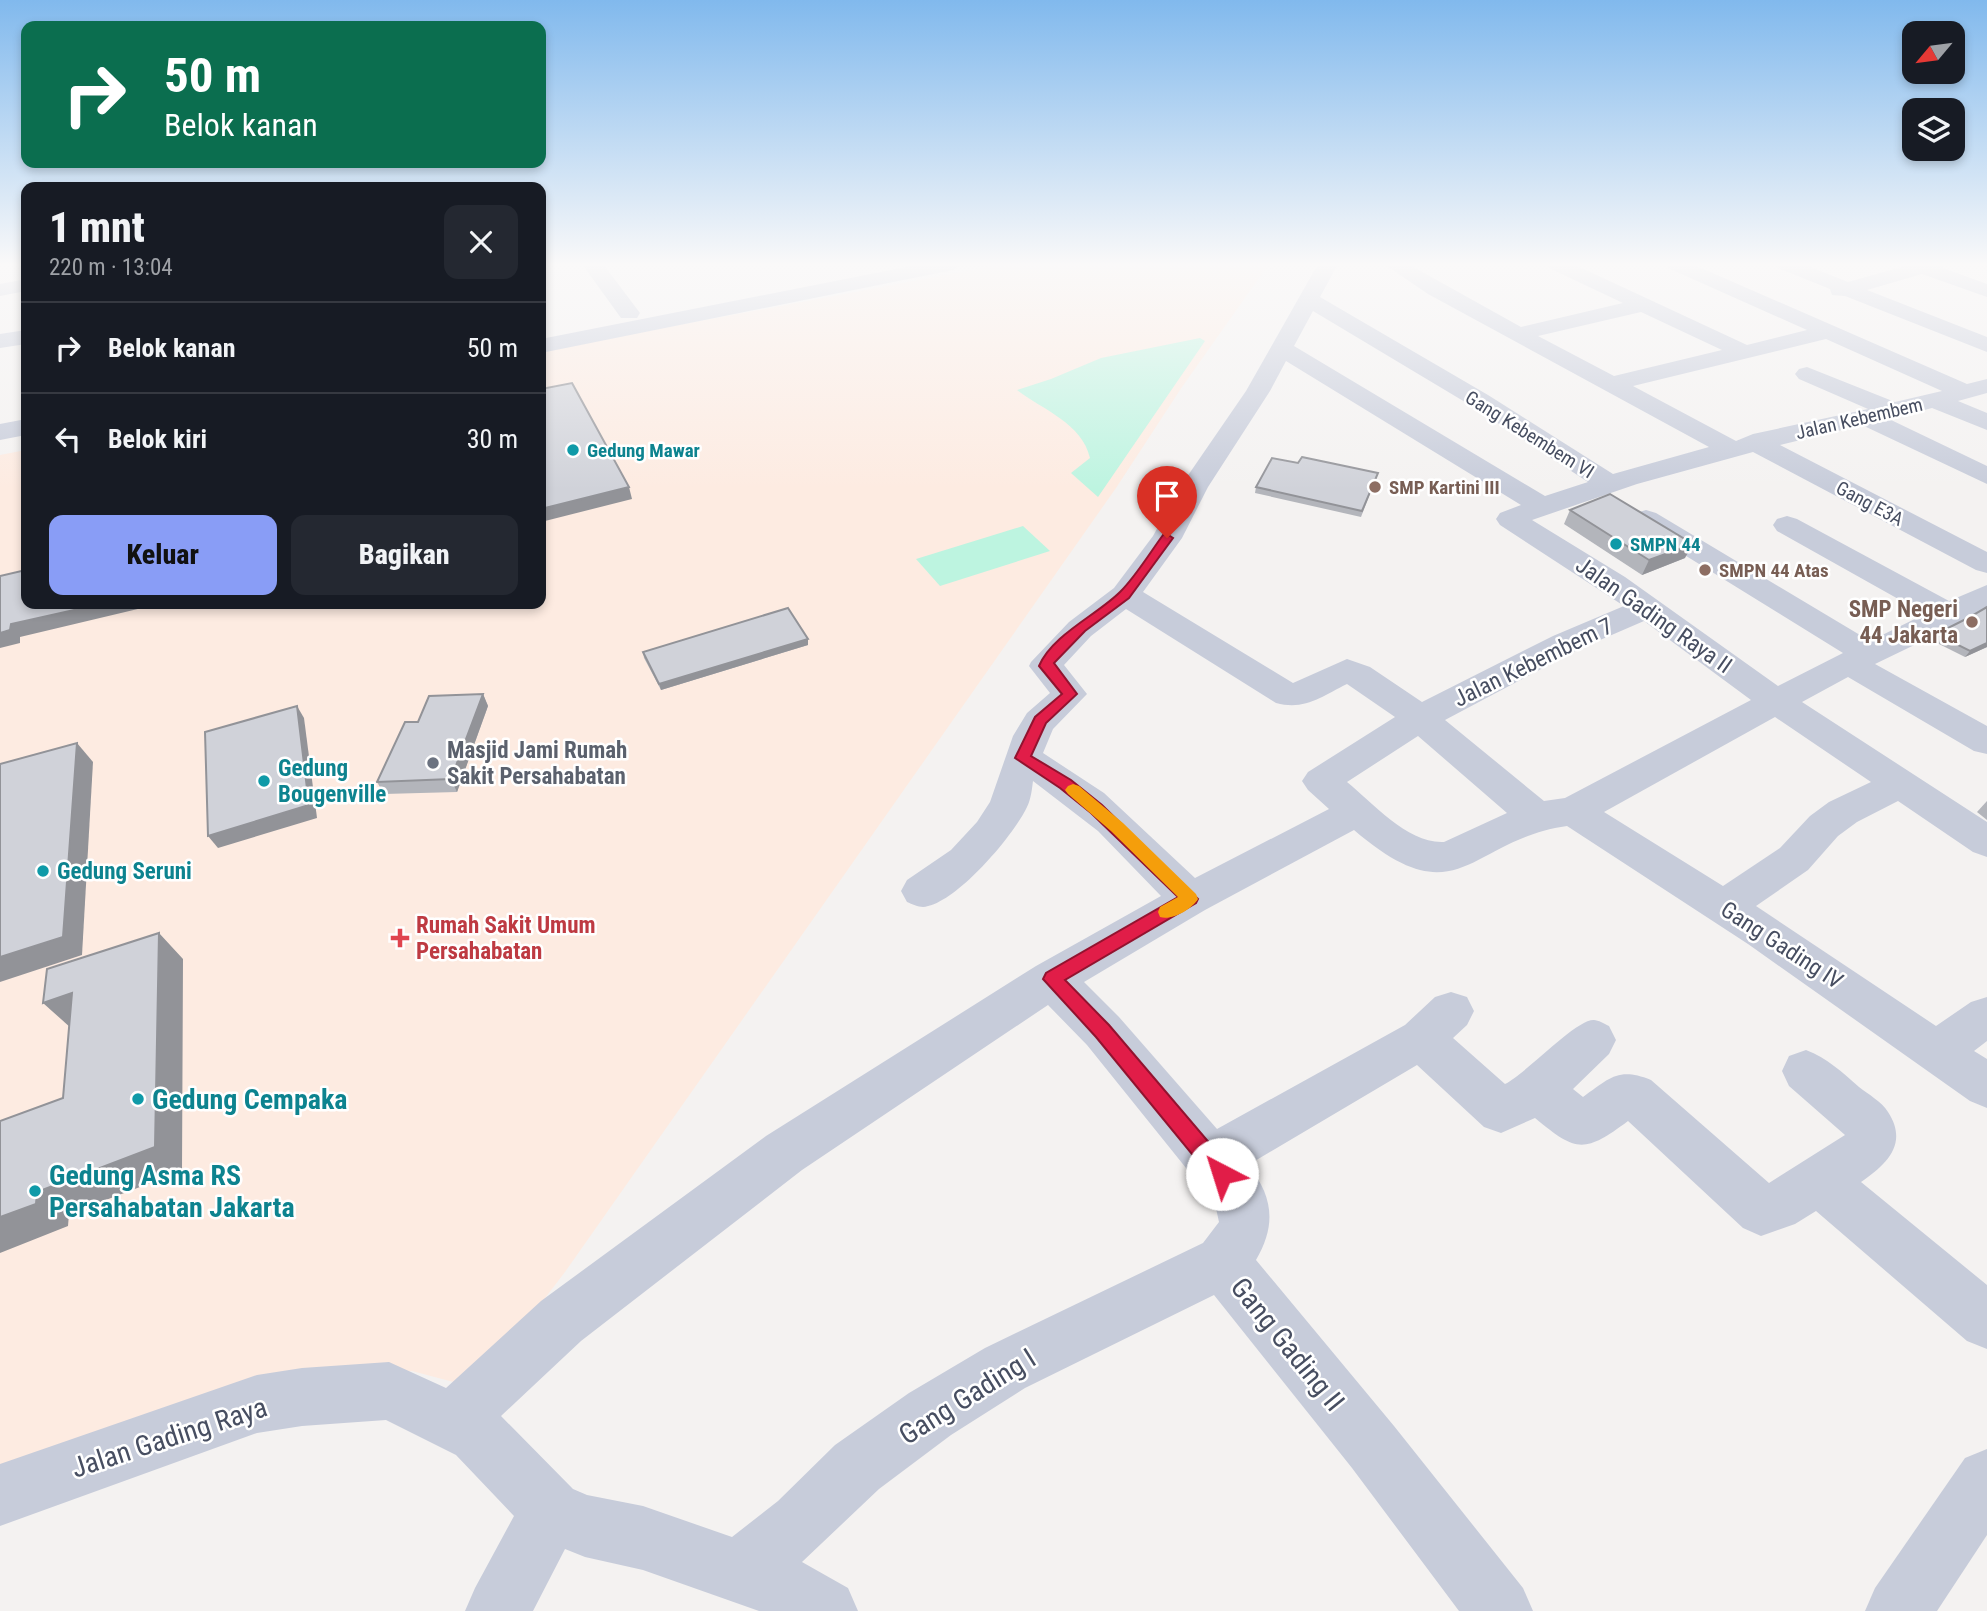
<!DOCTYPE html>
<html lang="id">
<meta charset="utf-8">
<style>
:root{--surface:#171b24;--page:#242831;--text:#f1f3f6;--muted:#9ea1a6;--line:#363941;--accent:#899df6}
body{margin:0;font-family:"Roboto Condensed",sans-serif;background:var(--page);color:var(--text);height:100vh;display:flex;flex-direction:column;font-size:26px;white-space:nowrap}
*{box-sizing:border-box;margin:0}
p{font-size:23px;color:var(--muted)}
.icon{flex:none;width:38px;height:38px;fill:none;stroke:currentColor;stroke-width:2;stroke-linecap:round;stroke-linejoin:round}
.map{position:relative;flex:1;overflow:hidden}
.details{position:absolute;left:21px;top:182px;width:525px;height:427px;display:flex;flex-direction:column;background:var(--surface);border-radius:14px;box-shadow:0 4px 10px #0003}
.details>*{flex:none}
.top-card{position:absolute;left:21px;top:21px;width:525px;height:147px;border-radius:14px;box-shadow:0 4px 10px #0003;background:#0b6e4f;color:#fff;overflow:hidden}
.needle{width:46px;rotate:241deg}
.tools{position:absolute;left:1902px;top:21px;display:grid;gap:14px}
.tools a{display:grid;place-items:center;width:63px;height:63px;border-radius:14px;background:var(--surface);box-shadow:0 4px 10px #0003;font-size:35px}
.pin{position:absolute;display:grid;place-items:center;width:60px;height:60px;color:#fff;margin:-72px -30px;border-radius:50% 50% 50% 0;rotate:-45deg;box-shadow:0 0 7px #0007}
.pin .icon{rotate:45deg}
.me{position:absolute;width:77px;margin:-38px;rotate:320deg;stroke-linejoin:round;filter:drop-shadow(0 0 5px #0008)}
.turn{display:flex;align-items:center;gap:24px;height:147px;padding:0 28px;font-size:32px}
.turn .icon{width:91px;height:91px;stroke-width:2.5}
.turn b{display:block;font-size:49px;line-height:60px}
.round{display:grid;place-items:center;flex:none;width:74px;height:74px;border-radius:14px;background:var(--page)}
.head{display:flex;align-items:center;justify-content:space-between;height:119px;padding:0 28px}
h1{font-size:42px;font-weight:800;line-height:52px}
.action{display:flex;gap:14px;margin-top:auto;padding:14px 28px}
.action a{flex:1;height:80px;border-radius:14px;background:var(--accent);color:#111;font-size:28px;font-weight:800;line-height:80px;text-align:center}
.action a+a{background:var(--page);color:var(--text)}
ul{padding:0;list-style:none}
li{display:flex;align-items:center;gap:21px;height:91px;padding:0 28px;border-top:2px solid var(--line)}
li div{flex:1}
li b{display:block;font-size:26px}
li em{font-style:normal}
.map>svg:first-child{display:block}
.medical{fill:#fdebe1}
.green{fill:#bdf4e0}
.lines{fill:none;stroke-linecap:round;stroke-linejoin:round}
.minor{fill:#c7ccda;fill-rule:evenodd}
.wall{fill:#b3b5bb}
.shaded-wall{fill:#929398}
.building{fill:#d0d2d9;stroke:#929398;stroke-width:2}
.route{fill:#e11d48;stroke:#92132f;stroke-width:2}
.slow{fill:#f59e0b}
.culture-dot{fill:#0f9aa8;stroke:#fff;stroke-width:2.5}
.education-dot{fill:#8d6e63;stroke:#fff;stroke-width:2.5}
.worship-dot{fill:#6b7280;stroke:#fff;stroke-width:2.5}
.health-dot{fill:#e0444e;stroke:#fff;stroke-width:2.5}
.labels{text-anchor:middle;stroke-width:5;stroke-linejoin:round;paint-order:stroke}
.far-street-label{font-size:19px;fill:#474e61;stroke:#fff}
.far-culture-label{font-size:19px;font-weight:bold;fill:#0d838f;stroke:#fff;text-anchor:start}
.far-education-label{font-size:19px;font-weight:bold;fill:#785e54;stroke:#fff;text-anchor:start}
.education-label{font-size:23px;font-weight:bold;fill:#785e54;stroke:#fff;text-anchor:end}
.street-label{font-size:23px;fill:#474e61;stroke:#fff}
.worship-label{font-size:23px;font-weight:bold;fill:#5b616d;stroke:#fff;text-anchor:start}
.culture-label{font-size:23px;font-weight:bold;fill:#0d838f;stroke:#fff;text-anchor:start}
.health-label{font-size:23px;font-weight:bold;fill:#be3a42;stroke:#fff;text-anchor:start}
.near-culture-label{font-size:28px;font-weight:bold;fill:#0d838f;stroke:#fff;text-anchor:start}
.near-street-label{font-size:28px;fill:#474e61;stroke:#fff}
</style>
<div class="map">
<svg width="1987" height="1611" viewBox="0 0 1987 1611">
<rect width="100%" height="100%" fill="#f4f2f1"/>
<path class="medical" d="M1003,264H1269L1182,387L1116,488L565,1272L476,1388L412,1371L181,1410L0,1479V455L26,450V604H541V351Z"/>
<g class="green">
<path d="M1200,338L1205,341L1098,497L1071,473L1090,458C1082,423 1043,410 1017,390L1051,379L1101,358Z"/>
<path d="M1023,526L1050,551L940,586L916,559Z"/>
</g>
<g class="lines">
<g class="minor">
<path d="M582,264H603L640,313L637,318H621Z"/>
<path d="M921,264H963L953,270L541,353V339Z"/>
<path d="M1318,264H1338L1320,297L1488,395L1613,474L1709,447L1428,294L1384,264H1408L1521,327L1623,303L1549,268L1546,264H1573L1747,345L1807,330L1668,268L1665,264H1692L1967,384L1987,379V393L1958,401L1987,413V430L1932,408L1889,419L1987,466V484L1862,425L1780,445L1987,552V573L1976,570L1753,452L1637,484L1532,520L1625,577L1778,686L1843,653L1636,525L1632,519L1636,513L1646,510L1656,513L1870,641L1925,614L1777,531L1773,525L1777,519L1787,516L1797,519L1949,601L1987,585V607L1962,622L1875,664L1987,726V754L1974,751L1848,677L1802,702L1987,822V857L1973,852L1898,801L1857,822L1838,836L1808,870L1756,906L1936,1026L1971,1002L1987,997V1041L1974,1051L1987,1059V1108L1970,1101L1748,944L1567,826C1468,840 1459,920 1354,830L1205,910L1084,982L1119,1017L1217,1129L1405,1025L1435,997L1451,992L1467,997L1474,1011L1467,1025L1453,1038L1505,1084C1527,1073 1576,1019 1594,1020C1598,1020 1605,1024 1609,1026L1616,1040L1609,1054L1573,1089L1583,1097C1610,1078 1618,1067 1651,1080L1769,1183L1845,1135L1789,1086L1782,1071L1789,1056L1806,1050C1827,1058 1842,1072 1859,1087C1868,1094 1882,1102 1888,1112C1909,1144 1886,1165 1861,1182L1987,1285V1349L1967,1341L1816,1211L1795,1224L1761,1236L1743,1228L1628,1121C1584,1154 1576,1152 1535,1118L1501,1133L1484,1127L1417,1065L1248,1165C1274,1197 1276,1226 1256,1260L1394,1426L1523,1588L1533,1611H1459L1352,1468L1214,1295L1025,1388L951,1435L879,1489L802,1562L848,1588L858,1611H759L643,1570L585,1557L565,1549L533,1611H465L475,1588L514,1516L456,1455L386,1420L302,1426L257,1433L0,1526V1464L257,1375L302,1368L389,1362L446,1388L541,1301L766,1136L1036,966L1161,896L1098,831L1033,781C1032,789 1031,799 1027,807C1014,835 955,905 923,907C918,907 912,904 907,902L901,891L907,880L951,850L977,822L990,802L1013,736L1027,713L1050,693L1029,666L1031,662L1069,622L1114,588L1153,536L1180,487L1246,391ZM1313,311L1470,405L1588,482L1545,496L1294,346ZM1641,312L1722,350L1614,376L1538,336ZM1826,339L1942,391L1895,402L1807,367L1799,369L1795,374L1799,379L1868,409L1753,434L1736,441L1633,386ZM1286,361L1521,505L1500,513L1496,519L1500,525L1624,606L1553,636L1422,702L1370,667L1347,659L1293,683L1143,592L1182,538L1208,487L1270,391ZM1126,609L1276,703C1305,711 1322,696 1347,684L1395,717L1308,772L1302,781L1308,790L1329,809L1195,878L1104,793L1043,753L1053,729L1087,694L1064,665L1091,636ZM1644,621L1751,700L1565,798L1544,801L1445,720L1577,650ZM1775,717L1871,782L1829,802L1810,816L1780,848L1723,886L1604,812ZM1418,736L1507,813L1444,842C1408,844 1373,803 1347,782ZM1048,1005L1087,1045L1215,1204L1219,1222L1203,1243L985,1348L909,1393L835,1445L778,1501L732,1537L643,1506L587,1495L573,1489L501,1416L581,1341L802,1170Z"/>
<path d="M1775,264H1803L1848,282L1905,266L1904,264H1945L1943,268L1987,284V297L1922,274L1867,290L1987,337V352L1845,296L1832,295L1830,289L1778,268Z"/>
<path d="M26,279V291L0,296V284Z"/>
<path d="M26,330V344L0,348V334Z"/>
<path d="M26,419V435L0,440V424Z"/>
<path d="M1987,1449V1535L1937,1611H1865L1875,1588L1965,1458Z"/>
</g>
</g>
<g class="wall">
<path d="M1298,463L1378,473L1361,517L1255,493L1256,487Z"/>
<path d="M1570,510L1685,558L1642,575L1564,524Z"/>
<path d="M1968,618L1987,647L1965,657L1931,640L1936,634Z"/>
<path d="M808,639V645L661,690L644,658L643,652Z"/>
<path d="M483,694L488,706L457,792L384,794L377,782L418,722Z"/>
<path d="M1987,801V820L1977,812Z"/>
</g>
<g class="shaded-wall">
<path d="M629,487L632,499L541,522V509Z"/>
<path d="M1693,544L1685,558L1642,575L1649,560Z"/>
<path d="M101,604H142V608L20,637V643L0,648V633L11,624Z"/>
<path d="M808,639V645L661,690L659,684Z"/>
<path d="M1987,643V647L1965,657L1970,651Z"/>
<path d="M483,694L488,706L457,792L451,779Z"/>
<path d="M297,706L304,718L317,818L218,848L208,836Z"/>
<path d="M77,743L93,762L82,955L0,982V957Z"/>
<path d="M159,933L183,959L182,1171L69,1214L68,1226L0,1253V1217L37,1192Z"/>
<path d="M72,993L71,1028L43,1003Z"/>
</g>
<g class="building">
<path d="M572,383L629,487L541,509V389Z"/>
<path d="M1302,457L1378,473L1362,511L1256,487L1272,458L1298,463Z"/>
<path d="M1610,494L1693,544L1649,560L1570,510Z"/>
<path d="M26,566V604H101L11,624L10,630L0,633V576L26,570Z"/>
<path d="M1987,607V643L1970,651L1936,634L1968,618Z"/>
<path d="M788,608L808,639L659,684L643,652Z"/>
<path d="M483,694L451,779L377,782L405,722H418L429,696Z"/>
<path d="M297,706L309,805L208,836L205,732Z"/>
<path d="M77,743L63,937L0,957V764Z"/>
<path d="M159,933L155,1147L37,1192L36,1204L0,1217V1121L63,1098L72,993L43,1003L47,969Z"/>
</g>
<linearGradient id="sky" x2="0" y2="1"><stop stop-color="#81b9ed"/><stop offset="0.54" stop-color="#faf9f9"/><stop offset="1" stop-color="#faf9f9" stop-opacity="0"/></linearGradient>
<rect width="1987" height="490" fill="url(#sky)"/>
<path class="route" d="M1167,534L1173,538L1129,598L1085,631L1054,663L1077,694L1046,723L1031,756L1071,780L1102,805L1198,899L1196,903L1065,980L1109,1025L1229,1166L1232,1174L1229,1181L1222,1184L1214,1181L1096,1037L1043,979L1046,973L1178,897L1091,813L1060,788L1015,758L1035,717L1062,694L1039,666C1052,635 1097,615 1120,592C1136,576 1149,554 1163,535Z"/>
<path class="slow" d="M1073,784L1079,786L1123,823L1196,894L1198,899C1192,909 1172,921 1160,917L1158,912L1160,907L1178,897L1111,831L1068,794L1065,790L1068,786Z"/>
<g class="culture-dot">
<circle cx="573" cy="450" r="7"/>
<circle cx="1616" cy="544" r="7"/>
<circle cx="264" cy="781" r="7"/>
<circle cx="43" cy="871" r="7"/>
<circle cx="138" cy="1099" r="7"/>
<circle cx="35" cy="1191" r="7"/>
</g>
<g class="education-dot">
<circle cx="1375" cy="487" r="7"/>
<circle cx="1705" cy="570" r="7"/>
<circle cx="1972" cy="622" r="7"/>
</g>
<circle class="worship-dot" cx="433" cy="763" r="7"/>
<path class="health-dot" d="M396.5 927.5h7v7h7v7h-7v7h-7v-7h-7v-7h7z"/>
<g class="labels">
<g class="far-street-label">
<text transform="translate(1859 418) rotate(-13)" y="7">Jalan Kebembem</text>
<text transform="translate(1530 434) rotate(32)" y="7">Gang Kebembem VI</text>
<text transform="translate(1870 503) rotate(28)" y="7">Gang E3A</text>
</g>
<g class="far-culture-label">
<text x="587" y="457">Gedung Mawar</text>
<text x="1630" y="551">SMPN 44</text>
</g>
<g class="far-education-label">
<text x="1389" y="494">SMP Kartini III</text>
<text x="1719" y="577">SMPN 44 Atas</text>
</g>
<g class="education-label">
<text x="1958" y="617">SMP Negeri<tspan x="1958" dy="26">44 Jakarta</tspan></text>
</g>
<g class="street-label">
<text transform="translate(1654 615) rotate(35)" y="8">Jalan Gading Raya II</text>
<text transform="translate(1533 662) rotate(-26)" y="8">Jalan Kebembem 7</text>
<text transform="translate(1782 945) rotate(33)" y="8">Gang Gading IV</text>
</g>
<g class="worship-label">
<text x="447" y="758">Masjid Jami Rumah<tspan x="447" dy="26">Sakit Persahabatan</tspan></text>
</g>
<g class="culture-label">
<text x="278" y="776">Gedung<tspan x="278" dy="26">Bougenville</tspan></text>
<text x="57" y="879">Gedung Seruni</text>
</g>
<g class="health-label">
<text x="416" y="933">Rumah Sakit Umum<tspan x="416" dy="26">Persahabatan</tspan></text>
</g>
<g class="near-culture-label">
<text x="152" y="1109">Gedung Cempaka</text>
<text x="49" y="1185">Gedung Asma RS<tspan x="49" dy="32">Persahabatan Jakarta</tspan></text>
</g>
<g class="near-street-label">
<text transform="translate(1288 1344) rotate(51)" y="10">Gang Gading II</text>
<text transform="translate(967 1396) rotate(-32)" y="10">Gang Gading I</text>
<text transform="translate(169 1437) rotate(-18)" y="10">Jalan Gading Raya</text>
</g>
</g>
</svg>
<div class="tools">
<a><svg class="needle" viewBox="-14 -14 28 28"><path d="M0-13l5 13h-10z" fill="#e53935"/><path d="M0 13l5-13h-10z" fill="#9ea1a6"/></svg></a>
<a><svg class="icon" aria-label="layers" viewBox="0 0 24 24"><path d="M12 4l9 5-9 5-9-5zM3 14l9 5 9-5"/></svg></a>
</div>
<div class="pin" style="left:1167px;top:538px;background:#d93025"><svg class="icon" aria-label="arrive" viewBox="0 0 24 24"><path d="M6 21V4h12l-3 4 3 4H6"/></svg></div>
<svg class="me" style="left:1222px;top:1174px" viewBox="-20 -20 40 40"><circle r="19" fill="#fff"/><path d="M0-13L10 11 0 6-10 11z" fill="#e11d48"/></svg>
<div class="top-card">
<div class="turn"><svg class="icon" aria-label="right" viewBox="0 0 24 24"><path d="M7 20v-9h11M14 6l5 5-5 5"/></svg><div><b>50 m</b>Belok kanan</div></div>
</div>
<section class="details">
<div class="head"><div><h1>1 mnt</h1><p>220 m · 13:04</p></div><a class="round"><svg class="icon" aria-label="close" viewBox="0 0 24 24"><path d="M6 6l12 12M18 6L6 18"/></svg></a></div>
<ul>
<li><svg class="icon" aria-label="right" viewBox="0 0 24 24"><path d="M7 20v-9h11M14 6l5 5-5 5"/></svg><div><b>Belok kanan</b></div><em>50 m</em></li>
<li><svg class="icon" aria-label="left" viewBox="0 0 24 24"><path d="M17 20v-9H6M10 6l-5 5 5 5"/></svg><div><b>Belok kiri</b></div><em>30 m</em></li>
</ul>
<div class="action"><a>Keluar</a><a>Bagikan</a></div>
</section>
</div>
